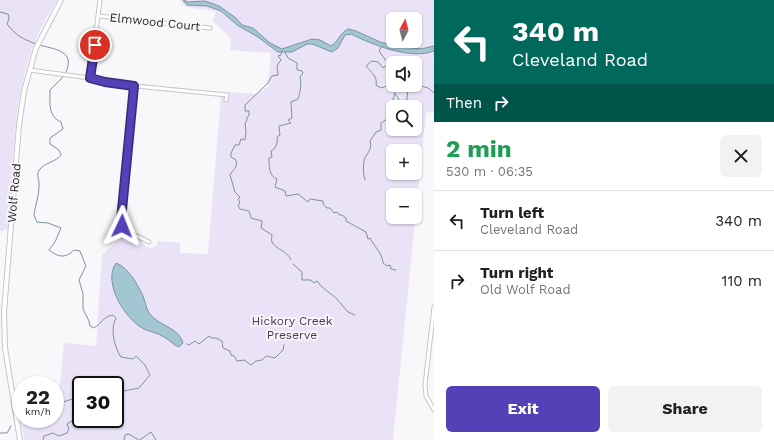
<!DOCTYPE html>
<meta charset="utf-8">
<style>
:root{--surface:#fff;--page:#f2f2f2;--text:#202124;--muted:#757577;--line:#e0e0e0;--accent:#5540b8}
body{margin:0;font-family:"Work Sans",sans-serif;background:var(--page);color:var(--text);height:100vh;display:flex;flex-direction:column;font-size:15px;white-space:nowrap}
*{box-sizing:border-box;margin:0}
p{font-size:13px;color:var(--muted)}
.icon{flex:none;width:22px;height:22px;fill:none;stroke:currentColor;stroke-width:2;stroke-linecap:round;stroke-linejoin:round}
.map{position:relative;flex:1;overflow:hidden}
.panel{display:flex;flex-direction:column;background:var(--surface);width:340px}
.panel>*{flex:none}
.hud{background:#00695c;color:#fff;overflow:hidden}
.needle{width:26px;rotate:7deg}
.tools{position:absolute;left:386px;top:12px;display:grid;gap:8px}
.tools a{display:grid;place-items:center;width:36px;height:36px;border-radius:6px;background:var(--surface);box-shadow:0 1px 3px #0004;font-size:20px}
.speed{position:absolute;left:12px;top:376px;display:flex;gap:8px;font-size:20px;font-weight:700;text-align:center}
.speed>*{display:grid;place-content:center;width:52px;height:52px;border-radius:50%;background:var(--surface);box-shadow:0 1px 3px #0004;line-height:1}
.speed small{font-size:10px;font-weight:400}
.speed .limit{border:2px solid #111;border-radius:6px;background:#fff;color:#111}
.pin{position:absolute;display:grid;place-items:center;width:34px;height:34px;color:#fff;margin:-17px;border:2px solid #fff;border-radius:50%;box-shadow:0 1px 4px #0007}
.me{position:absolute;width:44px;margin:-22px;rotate:2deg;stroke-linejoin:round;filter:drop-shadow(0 0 3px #0008)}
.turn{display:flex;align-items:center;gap:14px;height:84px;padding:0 12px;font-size:18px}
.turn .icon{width:52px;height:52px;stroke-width:2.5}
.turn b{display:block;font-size:28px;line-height:34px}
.then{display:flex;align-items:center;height:38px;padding:0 12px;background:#0003;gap:8px;font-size:15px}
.round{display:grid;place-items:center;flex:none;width:42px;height:42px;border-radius:6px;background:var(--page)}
.head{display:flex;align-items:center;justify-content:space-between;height:68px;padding:0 12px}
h1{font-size:24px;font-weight:700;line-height:30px;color:#1e9e55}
.primary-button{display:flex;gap:8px;margin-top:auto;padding:8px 12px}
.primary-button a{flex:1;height:46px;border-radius:6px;background:var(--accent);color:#fff;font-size:16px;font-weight:700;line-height:46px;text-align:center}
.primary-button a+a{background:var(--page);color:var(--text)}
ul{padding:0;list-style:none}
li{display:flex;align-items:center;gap:12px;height:60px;padding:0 12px;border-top:1px solid var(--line)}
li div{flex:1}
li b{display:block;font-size:15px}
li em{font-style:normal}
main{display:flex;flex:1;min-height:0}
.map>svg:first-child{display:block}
.green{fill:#eae2f7;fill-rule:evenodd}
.water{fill:#a3c6d3;stroke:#7b939d}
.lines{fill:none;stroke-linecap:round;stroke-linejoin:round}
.stream{stroke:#7b939d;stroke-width:1}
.minor-casing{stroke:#c6c5c8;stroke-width:5}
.secondary-casing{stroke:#c6c5c8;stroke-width:6}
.minor{stroke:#fff;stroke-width:3}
.secondary{stroke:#fff;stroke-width:4}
.route-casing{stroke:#372a78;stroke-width:10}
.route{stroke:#5540b8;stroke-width:7}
.labels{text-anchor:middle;stroke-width:4;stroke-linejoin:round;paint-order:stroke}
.street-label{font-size:12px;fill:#1e1d1e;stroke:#f8f7fa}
.park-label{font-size:12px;fill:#48365f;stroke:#f8f7fa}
</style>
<main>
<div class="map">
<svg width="434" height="440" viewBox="0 0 434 440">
<rect width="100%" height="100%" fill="#f8f7fa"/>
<g class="green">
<path d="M0,0H57C45,19 35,39 28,61C12,113 13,173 8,228L3,231H0Z"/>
<path d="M179,0H434V113L426,112L393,440H25L14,395L21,394V419H55V390L60,385L64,343L96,346L102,255L123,236L141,240L145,246L151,248L157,245L158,241L180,243V253L208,254L221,97L228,92L256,94L268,87L271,53L230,50L231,38L213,21L216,11L185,7ZM393,19H415V41H393ZM393,63H415V85H393ZM393,107H415V129H393ZM393,151H415V173H393ZM393,195H415V217H393ZM81,385H115V419H81Z"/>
</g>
<g class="water">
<path d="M183,0L188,2L205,1L219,6L236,18L242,25L253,28L270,43L282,49L312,39L320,40L331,46C338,42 340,33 348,29L356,31L380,42L391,45L421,49L434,46V51C411,60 373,45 351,34L345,35L338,48L332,52L312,44H307L292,52H278L258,37L237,25L221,11L207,6L187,5Z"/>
<path d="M116,263C129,268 137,284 143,296C145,301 146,308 149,313C158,326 179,327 183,343L179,347C173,345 170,340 164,337C158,333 151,332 144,329C126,320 102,283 116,263Z"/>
</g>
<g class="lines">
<g class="stream">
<path d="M0,12L8,14L9,18L7,24C18,37 21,38 36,44"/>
<path d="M39,45C53,49 76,50 66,72"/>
<path d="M382,46L379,51L387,62V65L383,68L378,62L372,61L366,66C371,72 378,77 376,85L381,88L387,86L392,89L400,101L407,100L408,85"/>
<path d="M282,51L281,55L278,56L281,60L277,66L278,75L272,76L267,84L245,105V111H249V115L247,118V120L245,123L246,132L245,140L241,139L239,145H235L231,153V157L236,160C238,168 233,169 230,175L235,192L240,197L238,199L240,202L238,206L240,209L249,211L251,218L262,221L261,228L272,235C272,237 271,240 272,242C276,250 287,250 291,260"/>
<path d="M285,52L288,58L297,63V70L302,71L303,73L300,77C302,82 300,93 298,99L291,102L292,118L288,120L291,123L279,126L280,135L277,137C278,142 276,149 271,151L272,157L269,158C269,166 269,176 277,179L275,187L285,191L286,196L298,194L308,202L310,199L323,201V204L327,208H330L334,213L337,212L339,215H342L346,218V221L366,232L368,239L370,238C373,245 383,254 383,263L387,266L390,265L391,269L396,270"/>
<path d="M64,76L50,90C50,104 48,116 61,122L63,129L50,138V144L59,150L61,155C56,162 46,162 40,169C35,175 40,180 39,187C39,196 35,206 34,215L37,222L48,223L61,228L55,242L49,250C58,257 65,259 74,250L80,251L86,266L79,280L83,294V309L89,321L90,326L94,328C101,324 104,316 113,315L116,318C110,328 114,347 121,357L133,359L136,356L145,365L150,375L139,388L124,391L115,399"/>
<path d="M415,84L428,88L434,93"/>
<path d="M393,107V99L395,94"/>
<path d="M365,180C363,174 363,167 364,161C365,154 373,151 370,141L376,132L381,130V123L390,117V112L393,108"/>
<path d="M293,264L302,272V280H311L314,283L317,281L322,287L336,298L348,312L355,315"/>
<path d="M187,344L189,345L195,341L199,344L209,336L211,338H216L222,341L223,348L230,351L231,355L234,356L237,361L244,360L251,365L256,361L262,360L266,356L275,358L283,350L284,345"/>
<path d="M55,405L72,399L75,402L81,400"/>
<path d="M20,413L21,412"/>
<path d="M0,433H7L11,426"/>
<path d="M43,440L44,436L53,433L59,436L67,433L69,429L67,424L75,419L81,417"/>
<path d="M124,440L125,435L129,434L139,440"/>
<path d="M140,440L151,432L156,440"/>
</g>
<defs>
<g id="minor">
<path d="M99,16L210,28"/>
<path d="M29,70L90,78L105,83L227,95L226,100"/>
<path d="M90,78L100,0"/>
<path d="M135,85L121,220L124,233L137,236L149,242"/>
<path d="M434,307L425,385L426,396L434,410"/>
</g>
<path id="secondary" d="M20,440L5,348L4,312L19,125L24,91L36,48L61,0"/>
</defs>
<use href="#minor" class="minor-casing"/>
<use href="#secondary" class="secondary-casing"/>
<use href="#minor" class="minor"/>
<use href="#secondary" class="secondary"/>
</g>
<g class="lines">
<defs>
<path id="route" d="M95,45L90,78L105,82L134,86L121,220L122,226"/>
</defs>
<use href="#route" class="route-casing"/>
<use href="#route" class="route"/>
</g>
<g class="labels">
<g class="street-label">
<text transform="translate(155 22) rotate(6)" y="4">Elmwood Court</text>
<text transform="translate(14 193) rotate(-85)" y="4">Wolf Road</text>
</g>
<g class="park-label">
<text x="292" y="325">Hickory Creek<tspan x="292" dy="14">Preserve</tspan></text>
</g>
</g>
</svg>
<div class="tools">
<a><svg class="needle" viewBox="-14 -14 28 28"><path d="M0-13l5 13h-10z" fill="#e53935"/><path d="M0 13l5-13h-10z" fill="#757577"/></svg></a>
<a><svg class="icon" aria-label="sound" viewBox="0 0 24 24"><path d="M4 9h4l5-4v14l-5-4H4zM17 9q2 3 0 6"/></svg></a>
<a><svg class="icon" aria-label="search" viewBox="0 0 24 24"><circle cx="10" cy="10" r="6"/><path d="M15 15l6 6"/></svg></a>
<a>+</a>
<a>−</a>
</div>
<div class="speed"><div>22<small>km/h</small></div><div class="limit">30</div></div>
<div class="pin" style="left:95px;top:45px;background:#d93025"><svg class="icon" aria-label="arrive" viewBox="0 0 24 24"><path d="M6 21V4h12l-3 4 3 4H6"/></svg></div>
<svg class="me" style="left:122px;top:226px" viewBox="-20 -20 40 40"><path d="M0-17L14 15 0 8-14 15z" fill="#5540b8" stroke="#fff" stroke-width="4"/></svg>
</div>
<section class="panel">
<div class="hud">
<div class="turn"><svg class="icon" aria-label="left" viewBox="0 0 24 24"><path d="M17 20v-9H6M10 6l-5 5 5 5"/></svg><div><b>340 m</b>Cleveland Road</div></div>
<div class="then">Then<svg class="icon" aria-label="right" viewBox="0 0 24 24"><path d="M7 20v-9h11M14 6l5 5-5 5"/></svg></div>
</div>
<div class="head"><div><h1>2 min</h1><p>530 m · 06:35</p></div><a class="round"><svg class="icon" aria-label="close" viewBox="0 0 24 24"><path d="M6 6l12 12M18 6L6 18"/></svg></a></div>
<ul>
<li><svg class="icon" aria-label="left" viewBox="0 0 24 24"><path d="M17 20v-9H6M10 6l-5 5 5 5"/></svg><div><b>Turn left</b><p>Cleveland Road</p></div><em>340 m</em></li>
<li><svg class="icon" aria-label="right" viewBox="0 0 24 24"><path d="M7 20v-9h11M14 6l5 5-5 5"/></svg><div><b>Turn right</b><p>Old Wolf Road</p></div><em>110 m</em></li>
</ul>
<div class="primary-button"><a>Exit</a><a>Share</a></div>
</section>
</main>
